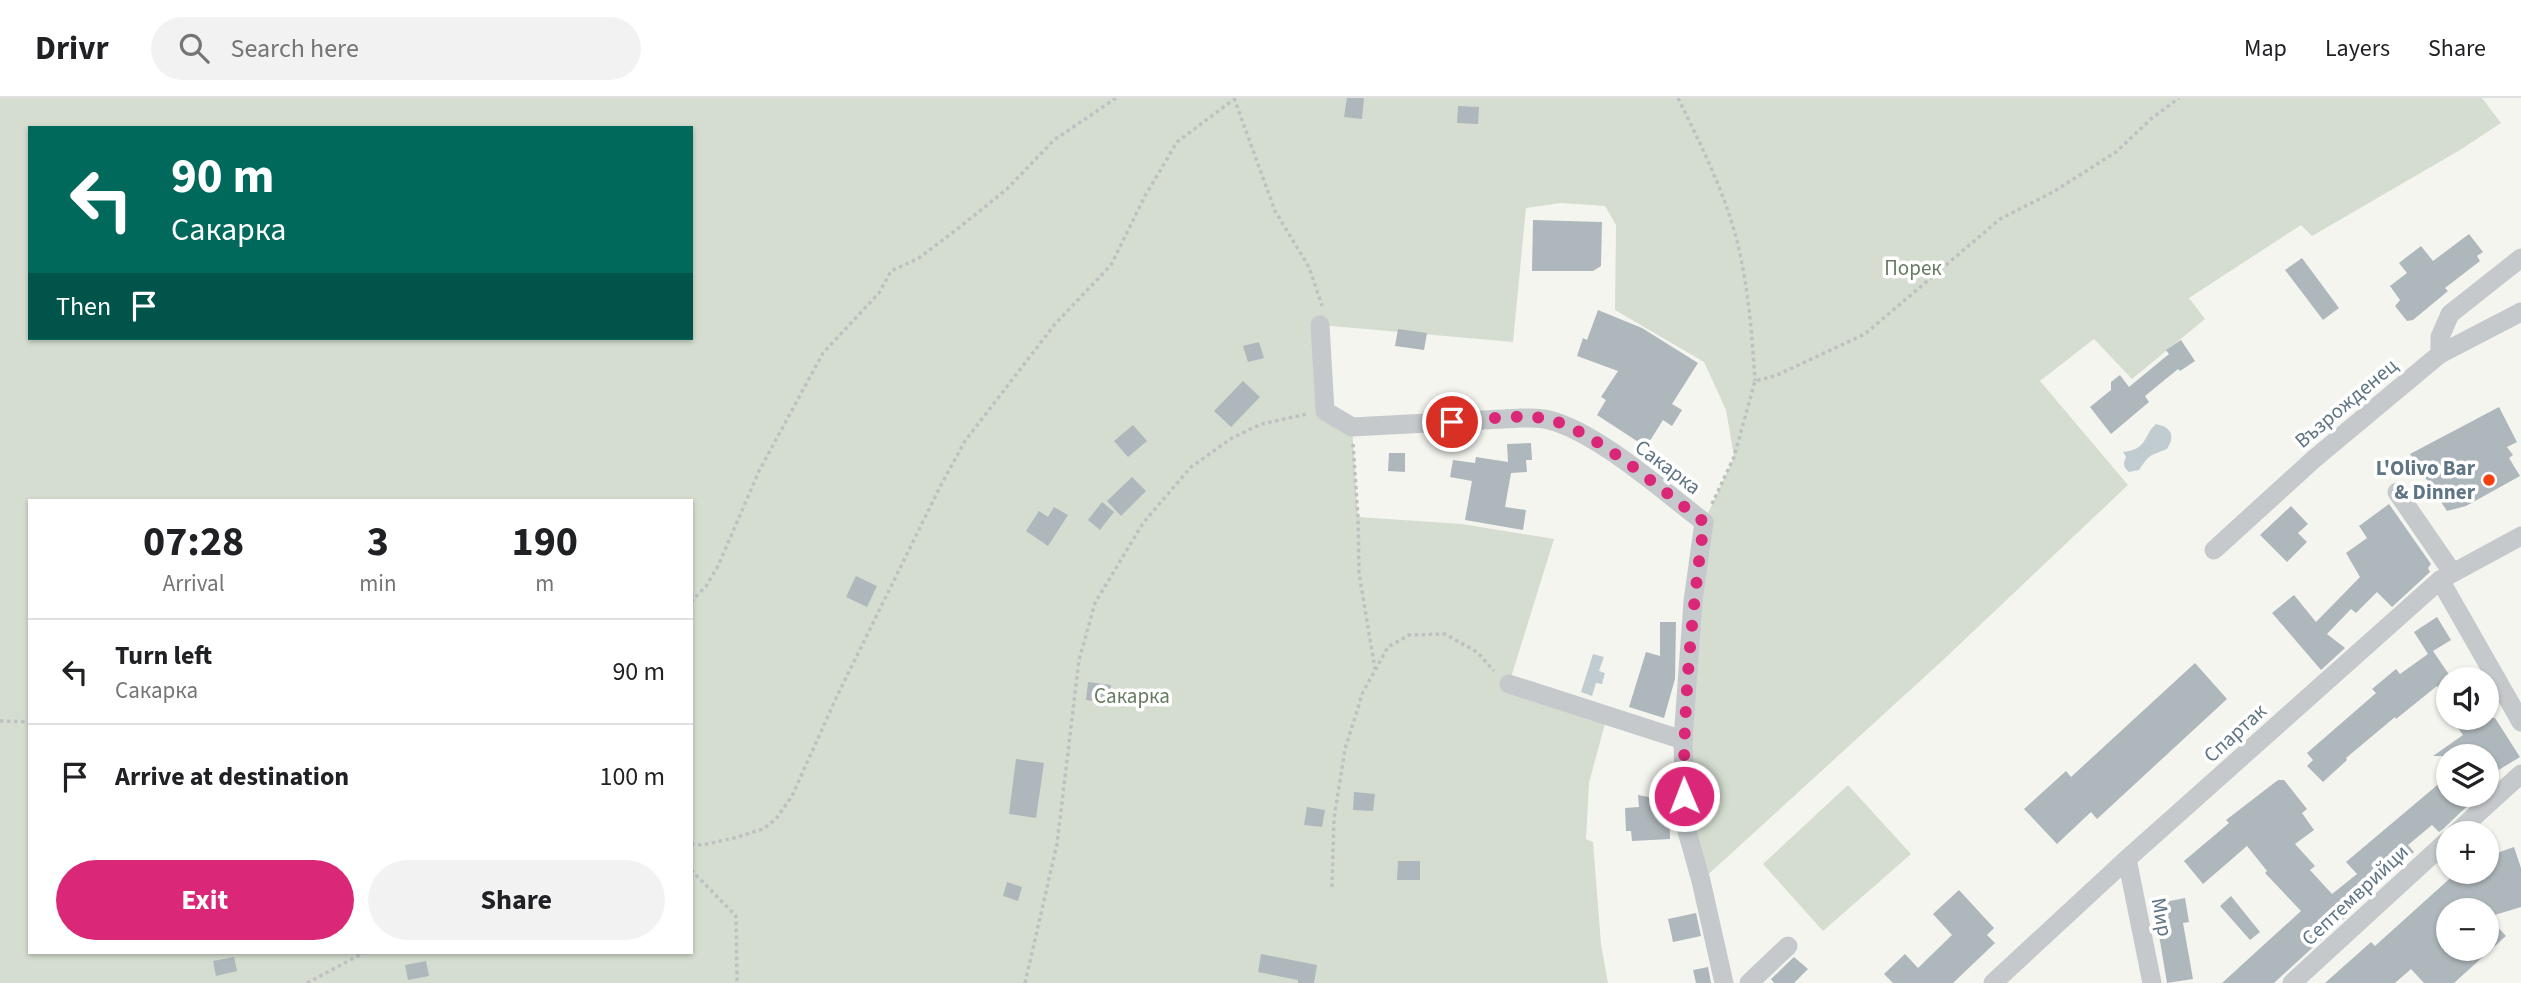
<!DOCTYPE html>
<meta charset="utf-8">
<style>
:root{--surface:#fff;--page:#f2f2f2;--text:#202124;--muted:#757577;--line:#e0e0e0;--accent:#db2777}
body{margin:0;font-family:"Source Sans 3",sans-serif;background:var(--page);color:var(--text);height:100vh;display:flex;flex-direction:column;font-size:26px;white-space:nowrap}
*{box-sizing:border-box;margin:0}
p{font-size:23px;color:var(--muted)}
.icon{flex:none;width:38px;height:38px;fill:none;stroke:currentColor;stroke-width:2;stroke-linecap:round;stroke-linejoin:round}
.map{position:relative;flex:1;overflow:hidden}
.drawer{position:absolute;left:28px;top:401px;width:665px;height:455px;display:flex;flex-direction:column;background:var(--surface);border-radius:0px;box-shadow:0 2px 5px #0004}
.drawer>*{flex:none}
.top-card{position:absolute;left:28px;top:28px;width:665px;height:214px;border-radius:0px;box-shadow:0 2px 5px #0004;background:#00695c;color:#fff;overflow:hidden}
.buttons{position:absolute;left:2436px;top:569px;display:grid;gap:14px}
.buttons a{display:grid;place-items:center;width:63px;height:63px;border-radius:50%;background:var(--surface);box-shadow:0 2px 5px #0004;font-size:35px}
.pin{position:absolute;display:grid;place-items:center;width:60px;height:60px;color:#fff;margin:-30px;border:4px solid #fff;border-radius:50%;box-shadow:0 2px 7px #0007}
.me{position:absolute;width:77px;margin:-38px;rotate:359deg;stroke-linejoin:round;filter:drop-shadow(0 0 5px #0008)}
.turn{display:flex;align-items:center;gap:24px;height:147px;padding:0 28px;font-size:32px}
.turn .icon{width:91px;height:91px;stroke-width:2.5}
.turn b{display:block;font-size:49px;line-height:60px}
.then{display:flex;align-items:center;height:66px;padding:0 28px;background:#0003;gap:14px;font-size:26px}
.eta{display:flex;justify-content:space-evenly;align-items:center;height:119px;text-align:center}
.eta b{font-size:42px;font-weight:700;line-height:49px}
.primary-button{display:flex;gap:14px;margin-top:auto;padding:14px 28px}
.primary-button a{flex:1;height:80px;border-radius:42px;background:var(--accent);color:#fff;font-size:28px;font-weight:700;line-height:80px;text-align:center}
.primary-button a+a{background:var(--page);color:var(--text)}
ul{padding:0;list-style:none}
li{display:flex;align-items:center;gap:21px;height:105px;padding:0 28px;border-top:2px solid var(--line)}
li div{flex:1}
li b{display:block;font-size:26px}
li em{font-style:normal}
header{display:flex;align-items:center;gap:42px;box-sizing:border-box;height:98px;padding:0 35px;background:var(--surface);border-bottom:2px solid var(--line)}
header strong{font-size:33px}
nav{display:flex;gap:38px;margin-inline-start:auto;font-size:24px}
.search{width:490px;height:63px;background:var(--page);display:flex;align-items:center;gap:18px;box-sizing:border-box;padding:0 24px;border-radius:38px;color:var(--muted);font-size:26px}
.map>svg:first-child{display:block}
.green{fill:#d5ddd0;fill-rule:evenodd}
.water{fill:#c1ccd1}
.building{fill:#aeb7bb;fill-rule:evenodd}
.lines{fill:none;stroke-linecap:round;stroke-linejoin:round}
.path{stroke:#bec1c2;stroke-width:3.5;stroke-dasharray:3.5 3.5;stroke-linecap:butt}
.minor{stroke:#c6c9cc;stroke-width:19}
.route{stroke:#db2777;stroke-width:12;stroke-dasharray:0 21.6}
.poi-dot{fill:#f63f0f;stroke:#fff;stroke-width:2.5}
.labels{text-anchor:middle;stroke-width:7;stroke-linejoin:round;paint-order:stroke}
.park-label{font-size:21px;fill:#667b60;stroke:#fff}
.street-label{font-size:21px;fill:#607584;stroke:#fff}
.poi-label{font-size:21px;font-weight:bold;fill:#607584;stroke:#fff;text-anchor:end}
</style>
<header>
<strong>Drivr</strong>
<div class="search"><svg class="icon" aria-label="search" viewBox="0 0 24 24"><circle cx="10" cy="10" r="6"/><path d="M15 15l6 6"/></svg>Search here</div>
<nav><a>Map</a><a>Layers</a><a>Share</a></nav>
</header>
<div class="map">
<svg width="2521" height="885" viewBox="0 0 2521 885">
<rect width="100%" height="100%" fill="#f5f5f0"/>
<g class="green">
<path d="M0,0H2482L2501,25L2460,52L2312,138L2301,127L2189,200L2205,221L2132,281L2094,241L2040,283L2128,387L1942,563L1701,783L1685,726L1704,424L1734,359L1726,312L1704,264L1615,212L1616,127L1605,108L1561,105L1526,110L1513,244L1320,227L1325,313L1352,329L1358,419L1462,426L1554,441L1509,586L1607,618L1589,685L1586,741L1593,744L1601,846L1608,885H0ZM30,30H691V240H30ZM30,402H691V854H30Z"/>
<path d="M1848,687L1911,756L1823,833L1763,766Z"/>
</g>
<g class="water">
<path d="M2156,326C2171,329 2176,338 2167,351C2149,358 2150,356 2139,372L2129,374C2123,369 2123,366 2126,359L2123,354C2127,353 2131,353 2135,351C2146,347 2147,333 2156,326Z"/>
<path d="M1593,556L1604,559L1599,573L1605,575L1602,586L1596,585L1592,598L1581,594Z"/>
</g>
<g class="building">
<path d="M1347,0H1364L1362,21L1344,19Z"/>
<path d="M1458,8L1479,9L1478,26L1457,25Z"/>
<path d="M1533,122L1602,124L1601,168L1593,173H1532Z"/>
<path d="M2469,136L2483,154L2477,158L2480,163L2445,190L2448,193L2413,222L2407,223L2395,208L2400,202L2390,188L2407,175L2399,165L2421,148L2433,163Z"/>
<path d="M2302,160L2339,210L2323,222L2285,172Z"/>
<path d="M1598,212L1642,230L1698,265L1672,306L1682,312L1672,328L1663,322L1646,349L1597,317L1606,302L1601,299L1618,273L1577,258L1583,240L1587,242Z"/>
<path d="M1398,231L1427,235L1424,252L1395,248Z"/>
<path d="M2181,242L2195,263L2180,273L2178,271L2145,298L2149,304L2111,336L2090,309L2111,292V284L2120,277L2129,289L2169,256L2166,252Z"/>
<path d="M1259,244L1264,260L1248,264L1243,248Z"/>
<path d="M1243,283L1260,299L1231,329L1214,313Z"/>
<path d="M2499,309L2517,344L2507,349L2513,357L2509,360L2520,378L2466,408L2447,413L2410,356Z"/>
<path d="M1133,327L1147,343L1128,359L1114,343Z"/>
<path d="M1531,345L1532,362H1526L1527,374L1511,375L1505,409L1526,412L1523,432L1465,422L1472,383L1450,379L1453,362L1475,365L1476,359L1508,364L1507,346Z"/>
<path d="M1389,355H1405V374L1388,373Z"/>
<path d="M1132,379L1146,393L1121,418L1107,403Z"/>
<path d="M1102,404L1114,414L1100,432L1088,422Z"/>
<path d="M2389,406L2431,466L2428,470L2430,474L2392,509L2377,494L2356,515L2351,511L2327,536L2345,550L2321,572L2272,515L2294,497L2316,524L2360,479L2346,455L2367,440L2359,428Z"/>
<path d="M2291,408L2308,426L2298,435L2307,444L2287,464L2260,437Z"/>
<path d="M1054,409L1068,417L1048,448L1026,433L1039,413L1048,419Z"/>
<path d="M856,478L877,488L867,509L846,499Z"/>
<path d="M2437,519L2451,542L2433,553L2452,581H2448V584L2439,591L2437,588L2396,621L2395,619L2346,660L2347,662L2323,684L2307,668L2313,662L2307,655L2376,595L2372,591L2396,571L2400,576L2428,556L2414,534Z"/>
<path d="M1660,524H1676L1675,581L1664,620L1629,609L1646,554L1660,558Z"/>
<path d="M2195,565L2227,601L2097,721L2091,714L2057,746L2024,711L2066,673L2071,679Z"/>
<path d="M1088,584L1111,587L1109,605L1086,602Z"/>
<path d="M2467,620H2495L2520,659L2487,679V658H2433L2463,637L2456,627Z"/>
<path d="M1016,661L1044,665L1036,720L1009,716Z"/>
<path d="M2448,678V696H2480L2443,731L2439,734L2432,727L2408,747L2414,754L2348,813L2349,816L2274,885H2222L2301,813L2265,775L2267,773L2247,748L2203,786L2184,763L2229,725L2226,722L2278,682H2284L2307,711L2302,715L2314,732L2295,746L2315,768L2310,772L2332,796L2357,776L2346,764Z"/>
<path d="M1354,694L1375,696L1373,713L1353,712Z"/>
<path d="M1638,697L1669,703L1670,741L1632,743L1631,733H1626L1625,710L1639,709Z"/>
<path d="M1307,709L1325,712L1322,729L1304,727Z"/>
<path d="M2514,749L2521,770V809L2488,819L2506,838L2454,885H2424L2411,871L2395,885H2325L2371,844L2375,848L2457,774H2487V764L2495,761L2494,756ZM2448,812H2487V850H2448Z"/>
<path d="M1398,763H1420V782H1397Z"/>
<path d="M1007,784L1022,789L1018,803L1003,798Z"/>
<path d="M1959,792L1994,830L1987,837L1995,845L1953,885H1893L1884,876L1905,856L1918,870L1952,837L1933,816Z"/>
<path d="M2231,798L2260,834L2250,842L2220,808Z"/>
<path d="M2185,800L2189,824L2183,825L2193,881L2167,885L2156,819L2161,818L2160,812L2166,811L2165,804Z"/>
<path d="M1696,815L1701,838L1673,844L1668,821Z"/>
<path d="M1261,856L1317,867L1314,885H1298V882L1258,874Z"/>
<path d="M234,859L237,873L216,878L213,863Z"/>
<path d="M1794,859L1808,871L1794,885H1774L1771,881Z"/>
<path d="M426,863L429,878L408,882L405,867Z"/>
<path d="M1708,869L1711,885H1696L1693,872Z"/>
</g>
<g class="lines">
<g class="path">
<path d="M1234,0L1275,113L1309,169L1322,208"/>
<path d="M1678,0C1700,45 1723,91 1736,139C1748,185 1752,235 1755,283"/>
<path d="M1353,346L1358,419L1359,475L1375,571"/>
<path d="M1712,406L1734,359L1755,283L1775,278L1865,236L2000,121L2053,94L2116,54L2151,21L2179,0"/>
<path d="M691,504L706,488L718,468L759,373L823,255L879,195L891,173L919,160L956,132L1007,91L1054,42L1116,0"/>
<path d="M0,623L30,624"/>
<path d="M691,746L702,747L734,740L763,731L776,721L792,698L837,598L941,387L965,343L1055,226L1111,167L1145,98L1177,44L1233,2"/>
<path d="M691,772L736,818L737,885"/>
<path d="M1332,789L1334,720L1345,651L1363,594L1388,549L1409,537L1445,536L1477,554L1494,573"/>
<path d="M307,885L365,854"/>
<path d="M1025,885L1057,746L1079,562L1095,505L1143,425L1191,369L1232,340L1261,326L1307,316"/>
</g>
<g class="minor">
<path d="M1320,227L1325,313L1352,329L1522,320C1530,320 1540,319 1549,322C1597,334 1663,393 1704,424L1693,503L1683,642L1685,726L1701,783L1724,885"/>
<path d="M2440,256V239L2450,216L2521,160"/>
<path d="M2397,394L2452,474"/>
<path d="M2214,452L2314,361L2440,256L2521,214"/>
<path d="M2440,482L2521,624"/>
<path d="M1509,586L1683,642"/>
<path d="M2456,735L2521,676"/>
<path d="M2127,761L2152,885"/>
<path d="M1749,885L1788,848"/>
<path d="M1993,885L2127,761L2440,482L2521,438"/>
<path d="M2292,885L2448,742"/>
</g>
</g>
<g class="lines">
<path class="route" d="M1452,324C1480,322 1521,315 1548,321C1594,332 1664,394 1704,424C1692,515 1683,606 1684,698"/>
</g>
<circle class="poi-dot" cx="2489" cy="382" r="7"/>
<g class="labels">
<g class="park-label">
<text x="1913" y="177">Порек</text>
<text x="1132" y="605">Сакарка</text>
</g>
<g class="street-label">
<text transform="translate(2346 305) rotate(-40)" y="7">Възрожденец</text>
<text transform="translate(1668 369) rotate(37)" y="7">Сакарка</text>
<text transform="translate(2235 635) rotate(-42)" y="7">Спартак</text>
<text transform="translate(2355 797) rotate(-43)" y="7">Септемврийци</text>
<text transform="translate(2162 819) rotate(79)" y="7">Мир</text>
</g>
<g class="poi-label">
<text x="2475" y="377">L'Olivo Bar<tspan x="2475" dy="24">&amp; Dinner</tspan></text>
</g>
</g>
</svg>
<div class="buttons">
<a><svg class="icon" aria-label="sound" viewBox="0 0 24 24"><path d="M4 9h4l5-4v14l-5-4H4zM17 9q2 3 0 6"/></svg></a>
<a><svg class="icon" aria-label="layers" viewBox="0 0 24 24"><path d="M12 4l9 5-9 5-9-5zM3 14l9 5 9-5"/></svg></a>
<a>+</a>
<a>−</a>
</div>
<div class="pin" style="left:1452px;top:324px;background:#d93025"><svg class="icon" aria-label="arrive" viewBox="0 0 24 24"><path d="M6 21V4h12l-3 4 3 4H6"/></svg></div>
<svg class="me" style="left:1684px;top:698px" viewBox="-20 -20 40 40"><circle r="17" fill="#db2777" stroke="#fff" stroke-width="3"/><path d="M0-11L8 9 0 5-8 9z" fill="#fff"/></svg>
<div class="top-card">
<div class="turn"><svg class="icon" aria-label="left" viewBox="0 0 24 24"><path d="M17 20v-9H6M10 6l-5 5 5 5"/></svg><div><b>90 m</b>Сакарка</div></div>
<div class="then">Then<svg class="icon" aria-label="arrive" viewBox="0 0 24 24"><path d="M6 21V4h12l-3 4 3 4H6"/></svg></div>
</div>
<section class="drawer">
<div class="eta">
<div><b>07:28</b><p>Arrival</p></div>
<div><b>3</b><p>min</p></div>
<div><b>190</b><p>m</p></div>
</div>
<ul>
<li><svg class="icon" aria-label="left" viewBox="0 0 24 24"><path d="M17 20v-9H6M10 6l-5 5 5 5"/></svg><div><b>Turn left</b><p>Сакарка</p></div><em>90 m</em></li>
<li><svg class="icon" aria-label="arrive" viewBox="0 0 24 24"><path d="M6 21V4h12l-3 4 3 4H6"/></svg><div><b>Arrive at destination</b></div><em>100 m</em></li>
</ul>
<div class="primary-button"><a>Exit</a><a>Share</a></div>
</section>
</div>
